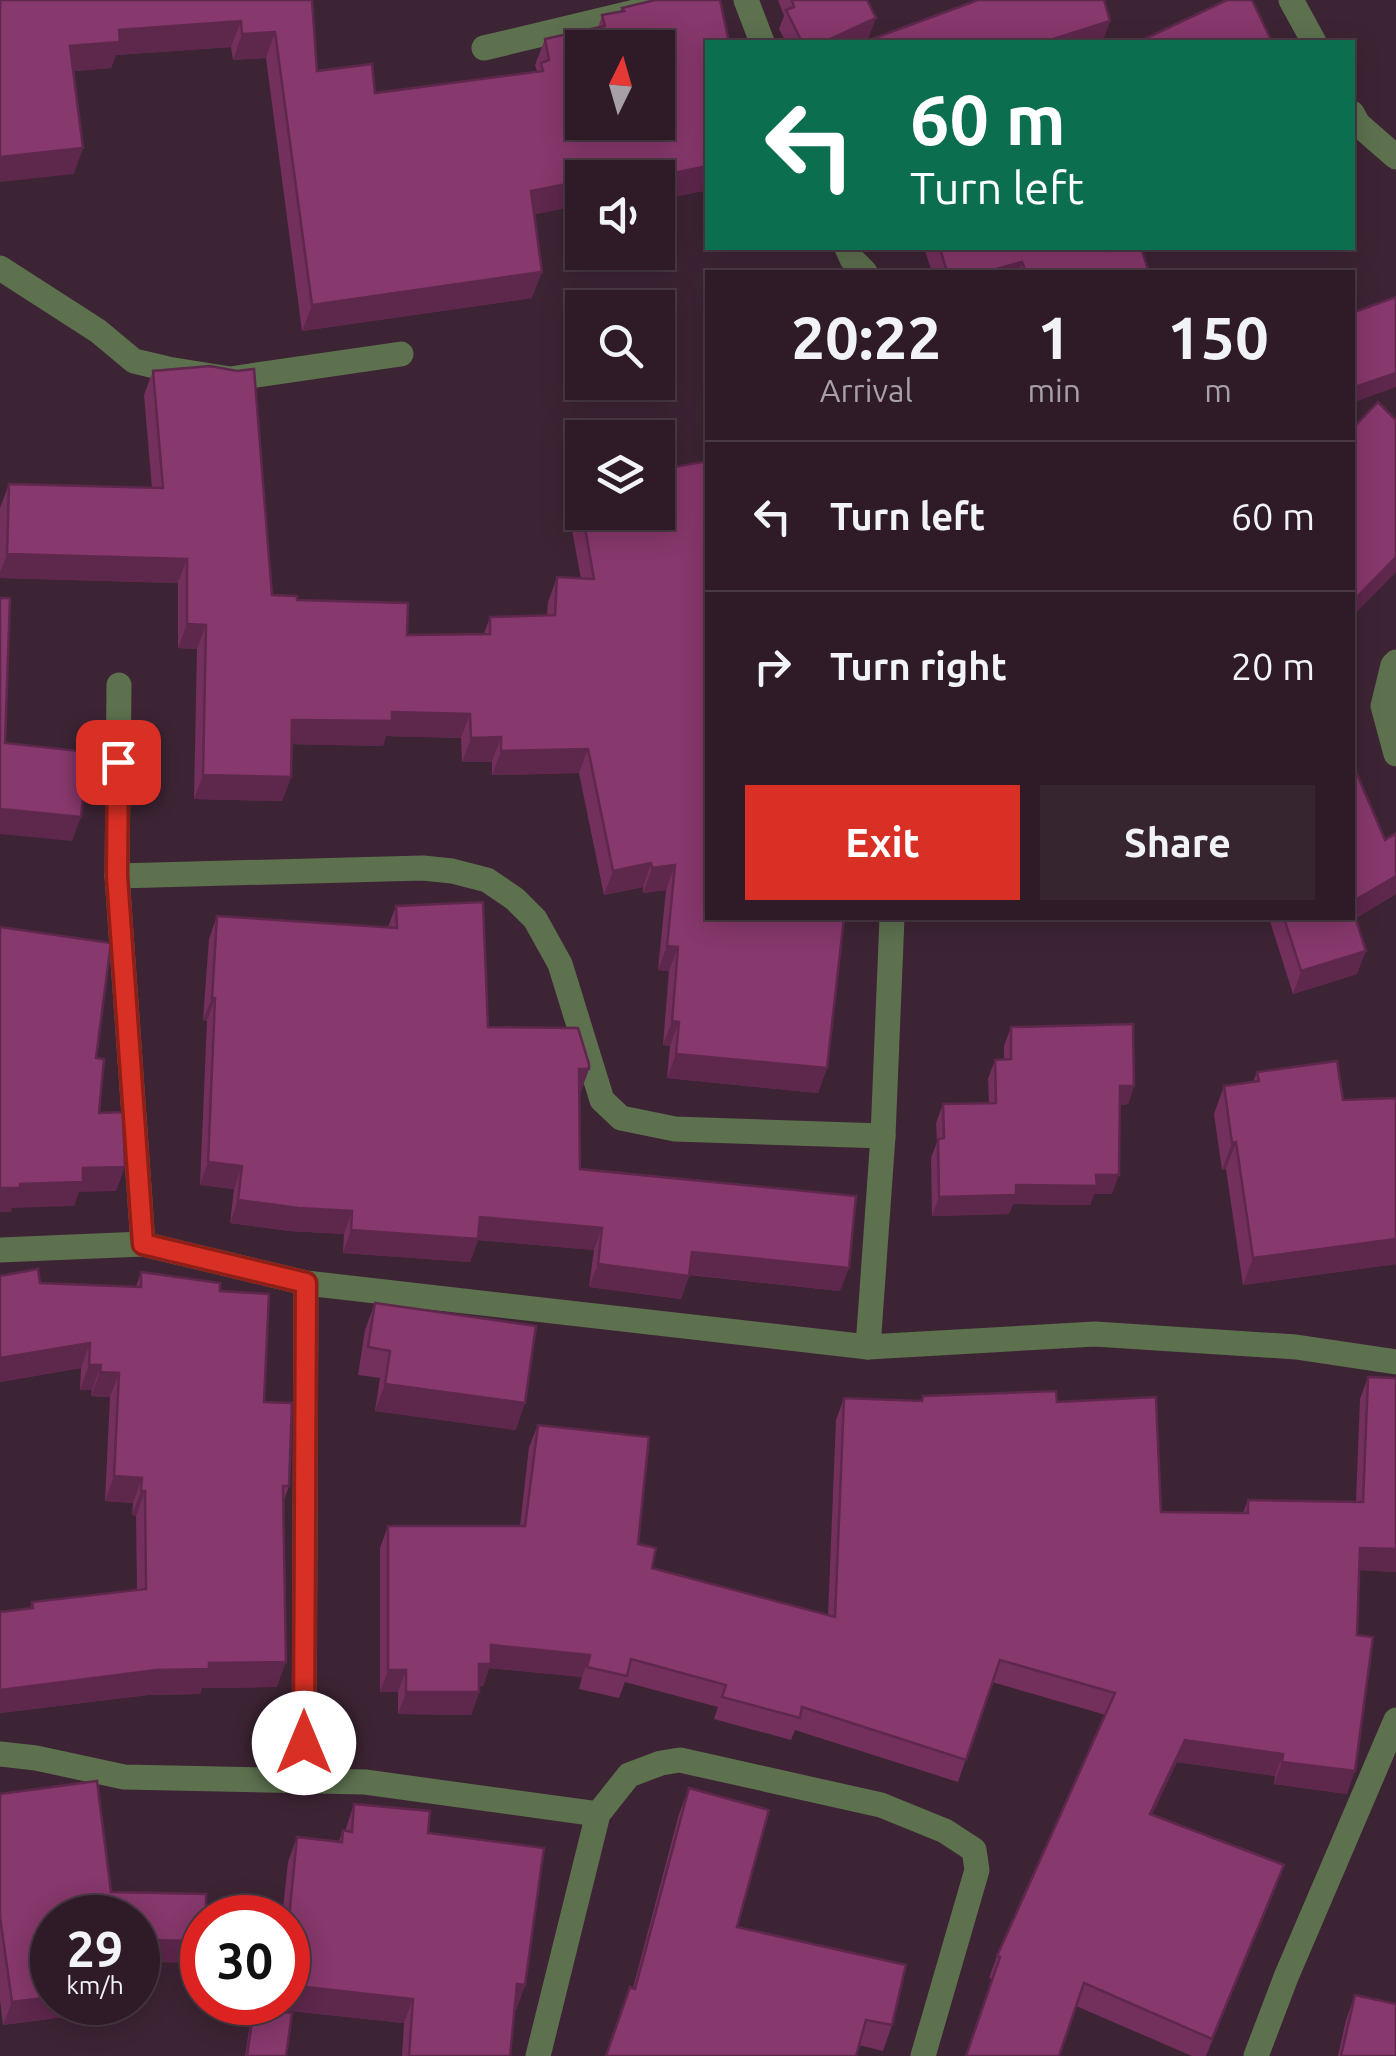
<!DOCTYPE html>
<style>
:root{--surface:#2e1b27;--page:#36242f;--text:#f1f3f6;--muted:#a7a1a7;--line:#493944;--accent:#d93025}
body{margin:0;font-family:Ubuntu,sans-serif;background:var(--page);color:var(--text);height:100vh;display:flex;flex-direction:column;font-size:38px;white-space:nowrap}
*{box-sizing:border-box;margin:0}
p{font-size:32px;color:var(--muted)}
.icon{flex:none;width:55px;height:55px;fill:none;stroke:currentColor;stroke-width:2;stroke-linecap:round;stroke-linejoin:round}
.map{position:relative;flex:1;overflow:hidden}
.drawer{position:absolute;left:705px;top:270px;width:650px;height:650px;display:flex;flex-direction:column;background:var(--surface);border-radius:0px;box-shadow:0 5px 25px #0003,0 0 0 2px var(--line)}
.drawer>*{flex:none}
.top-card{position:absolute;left:705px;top:40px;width:650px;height:210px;border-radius:0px;box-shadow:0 5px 25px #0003,0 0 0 2px var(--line);background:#0b6e4f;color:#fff;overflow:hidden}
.needle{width:65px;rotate:5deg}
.buttons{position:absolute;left:565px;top:30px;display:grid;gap:20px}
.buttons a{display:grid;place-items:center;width:110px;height:110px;border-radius:0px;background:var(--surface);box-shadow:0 5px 25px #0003,0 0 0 2px var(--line);font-size:50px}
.speed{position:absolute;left:30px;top:1895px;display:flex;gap:20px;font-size:50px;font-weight:700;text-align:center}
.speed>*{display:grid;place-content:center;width:130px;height:130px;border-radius:50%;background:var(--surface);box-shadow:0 5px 25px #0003,0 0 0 2px var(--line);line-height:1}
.speed small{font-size:25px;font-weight:400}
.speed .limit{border:15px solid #d22;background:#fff;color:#111}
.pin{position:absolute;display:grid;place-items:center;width:85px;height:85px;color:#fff;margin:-42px;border-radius:20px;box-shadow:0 5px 15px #0006}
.me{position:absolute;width:110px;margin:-55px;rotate:0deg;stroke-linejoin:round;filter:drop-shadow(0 0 8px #0008)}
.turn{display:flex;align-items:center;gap:35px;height:210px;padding:0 40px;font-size:45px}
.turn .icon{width:130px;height:130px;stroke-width:2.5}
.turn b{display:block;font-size:70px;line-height:85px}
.eta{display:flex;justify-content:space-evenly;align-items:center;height:170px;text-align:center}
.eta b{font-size:60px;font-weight:600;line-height:70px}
.button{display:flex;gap:20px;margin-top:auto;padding:20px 40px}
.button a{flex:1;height:115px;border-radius:0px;background:var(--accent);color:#fff;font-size:40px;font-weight:600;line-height:115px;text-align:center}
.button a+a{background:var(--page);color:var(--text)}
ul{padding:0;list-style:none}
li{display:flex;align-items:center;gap:30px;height:150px;padding:0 40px;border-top:2px solid var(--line)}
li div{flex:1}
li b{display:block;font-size:38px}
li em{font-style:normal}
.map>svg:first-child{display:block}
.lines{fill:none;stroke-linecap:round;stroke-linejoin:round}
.minor{stroke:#5d714f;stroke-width:25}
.wall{fill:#74305d}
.shaded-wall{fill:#5e274c}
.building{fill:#87386c;stroke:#5e274c;stroke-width:2.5;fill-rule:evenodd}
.route-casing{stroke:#8d1f18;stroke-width:25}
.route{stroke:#d93025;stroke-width:18}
</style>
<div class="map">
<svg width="1396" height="2056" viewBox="0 0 1396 2056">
<rect width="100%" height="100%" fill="#3d2434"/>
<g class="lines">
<g class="minor">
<path d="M746,0L762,42"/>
<path d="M1291,0L1314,42"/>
<path d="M484,48L685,0"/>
<path d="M1352,113L1358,124L1396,157"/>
<path d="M847,248L852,259L865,272"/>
<path d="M0,268L98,331L134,361L168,369L230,379L401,354"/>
<path d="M1396,662L1393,665L1383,706L1396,754"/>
<path d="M119,685L117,876L143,1244"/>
<path d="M117,876L423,868L452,871L487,880L515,899L535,919L560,964L602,1100L621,1118L675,1129L883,1136"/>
<path d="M0,1250L143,1244L306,1283L868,1347L1095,1334L1296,1347L1396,1362"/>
<path d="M868,1347L883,1136L892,918"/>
<path d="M0,1754L36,1758L124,1777L365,1782L598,1814"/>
<path d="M304,1782L306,1283"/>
<path d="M538,2056L598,1814L629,1775L661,1763L680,1760L881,1805L945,1831L974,1850L977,1870L923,2056"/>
<path d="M1256,2056L1286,1977L1396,1720"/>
</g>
</g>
<g class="wall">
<path d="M0,0H312L317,71L375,93L537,71L535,65L545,39L598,28L602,15L621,12L622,8L708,190L658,200V178H582V205L534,214L532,298L302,331L266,58L233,60L231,47L116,55L111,68L74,71V174Z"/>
<path d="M778,0H867L869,37L858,42H786L779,29L784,16Z"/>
<path d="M924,248H1108L1109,251L1149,272H932Z"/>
<path d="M153,371L272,595L297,600L407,635L484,634L490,617L547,615L548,602L557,577L581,579L568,508L577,483L708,918L827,1068L818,1093L667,1078L670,1046L663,1045L669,971L658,970L666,890L643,893V887L604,895L579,773L492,775V762H462L461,738L386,736L383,746L292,744L291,777L282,801L194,799L197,649L178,648V583L0,578V508L9,484L152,488L144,395Z"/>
<path d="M1396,833V894L1356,918L1357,974L1293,994L1269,918H1352L1385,840Z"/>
<path d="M396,906L488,1027L589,1069L581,1091H579L580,1169L840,1291L689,1275L681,1299L589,1287L594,1250L478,1240L470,1262L343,1253L344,1234L290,1231L230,1223L234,1189L200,1185L207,1021L203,1020L209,939L217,916L388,927Z"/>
<path d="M1011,1027L1134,1086L1128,1104L1120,1105L1112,1194H1094L1090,1205L1013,1204L1009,1214L932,1216L931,1158L937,1142L936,1123L943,1104L989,1103L988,1079L995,1060L1004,1059V1046Z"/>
<path d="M1257,1072L1343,1100L1396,1098V1264L1243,1285L1226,1169L1222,1170L1214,1114L1224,1086L1253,1082Z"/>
<path d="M141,1272L220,1291L264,1402L289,1486L284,1500L277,1687L202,1688L200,1694L148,1695L0,1713V1612L30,1608L32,1602L137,1590L136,1516L132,1515L133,1503L105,1501L110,1397L91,1396L92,1390H80L81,1368L0,1382V1276L40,1283L136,1287Z"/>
<path d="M375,1303L516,1430L375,1411L380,1378L358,1375L365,1330Z"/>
<path d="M1368,1377L1396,1572L1359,1570L1347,1794L1274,1784L1275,1776L1177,1762L1152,1814L1276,1887L1206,2056H1192L1076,2006L989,1978L997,1956L1106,1715L992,1682L958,1782L795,1730L791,1740L714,1719L718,1707L625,1682L619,1698L579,1689L582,1677L489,1668L483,1686H479V1692L471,1715L398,1714V1692H380V1548L388,1526H520L529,1447L538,1425L638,1544L652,1568L828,1616L836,1420L844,1398L921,1401L923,1396L1057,1402L1161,1512L1243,1513L1248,1500L1356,1502L1360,1399Z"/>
<path d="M689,1788L737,1927L892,2025L883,2051L633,1988L679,1814Z"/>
<path d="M0,1794L111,1892L197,1963L138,1918L52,2002H105L101,2012L3,2025L0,2000Z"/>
<path d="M354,1804L428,1833L525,1985L516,2010H514L510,2056H402L404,2023L272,2009L273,2002H288V1918H282L288,1862L297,1837L339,1841L343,1830L345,1831Z"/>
<path d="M1355,1995L1396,2056H1338L1346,2020Z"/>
<path d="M254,2008L286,2056H245L251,2017Z"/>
</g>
<g class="shaded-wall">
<path d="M876,18L869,37L858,42H824Z"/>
<path d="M241,21L231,47L116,55L111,68L61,72L70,46L119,30Z"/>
<path d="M1110,21L1103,42H1044Z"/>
<path d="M275,32L266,58L233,60L242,34Z"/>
<path d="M83,148L74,174L0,182V157Z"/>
<path d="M708,166V190L658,200V178H648Z"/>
<path d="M626,172L624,178H597Z"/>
<path d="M582,181V205L522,217L531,191Z"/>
<path d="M1022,262L1019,272H986Z"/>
<path d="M542,272L532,298L302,331L312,305Z"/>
<path d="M1396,373V387L1352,403V388Z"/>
<path d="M7,554L187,559L178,583L0,578V572Z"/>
<path d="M1396,557V572L1352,617V602Z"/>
<path d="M187,624L206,625L197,649L178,648Z"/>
<path d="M392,712L470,714L461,738L386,736L383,746L283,744L292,720Z"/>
<path d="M501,737L492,762H462L471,738Z"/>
<path d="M588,749L579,773L492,775L501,751Z"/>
<path d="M203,775L291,777L282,801L194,799Z"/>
<path d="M0,809L81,817L72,841L0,834Z"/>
<path d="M651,863L643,887L604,895L613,871Z"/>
<path d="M675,865L666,890L643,893L652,868Z"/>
<path d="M1396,876V894L1343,926L1352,918V902Z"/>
<path d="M667,946L678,947L669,971L658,970Z"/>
<path d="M1366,951L1357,974L1293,994L1301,971Z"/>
<path d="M212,998H215L207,1021L203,1020Z"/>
<path d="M672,1021L679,1022L670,1046L663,1045Z"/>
<path d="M676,1054L827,1068L818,1093L667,1078Z"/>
<path d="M579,1069H589L581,1091H571Z"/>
<path d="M1120,1086H1134L1128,1104L1113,1105Z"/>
<path d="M1236,1142L1226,1169L1222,1170L1232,1143Z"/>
<path d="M208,1162L242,1166L234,1189L200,1185Z"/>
<path d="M125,1167L116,1191L79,1192L74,1206L12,1208L11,1212H0V1188L83,1168Z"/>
<path d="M1096,1175H1119L1112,1194H1094L1090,1205L1013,1204L1009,1214L932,1216L939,1197L1016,1185Z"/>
<path d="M238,1200L352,1211L344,1234L290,1231L230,1223Z"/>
<path d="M480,1217L602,1228L594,1250L478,1240L470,1262L343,1253L351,1230Z"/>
<path d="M1396,1239V1264L1243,1285L1253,1258Z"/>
<path d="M692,1252L849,1268L840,1291L684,1274Z"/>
<path d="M598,1264L689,1276L681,1299L589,1287Z"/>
<path d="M90,1343L81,1368L0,1382V1358Z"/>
<path d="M89,1365H101L92,1390H80Z"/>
<path d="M100,1372L119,1373L110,1397L91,1396Z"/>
<path d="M385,1384L525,1403L516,1430L375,1411Z"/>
<path d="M114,1476L142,1478L133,1503L105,1501Z"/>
<path d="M141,1491H145L136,1516L132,1515Z"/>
<path d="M1360,1548L1396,1549V1572L1351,1570Z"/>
<path d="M491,1645L590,1655L582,1677L489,1668L483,1686H471L479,1664Z"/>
<path d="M286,1662L277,1687L202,1688L200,1694L148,1695L0,1713V1690L209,1663Z"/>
<path d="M388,1670H406L398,1692H380Z"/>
<path d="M406,1692H479L471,1715L398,1714Z"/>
<path d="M1185,1740L1283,1754L1275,1776L1177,1762L1142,1836L1150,1814Z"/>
<path d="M1282,1762L1355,1771L1347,1794L1274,1784Z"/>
<path d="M1284,1865L1276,1887L1206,2056L1212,2039Z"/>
<path d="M138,1940L202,1941V1949L197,1963L138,1962Z"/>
<path d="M517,1984L525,1985L516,2010L508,2009Z"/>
<path d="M288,1985L413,1999L404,2023L272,2009L275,2002H288Z"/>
<path d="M52,1997V2002H105L101,2012L3,2025L12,2002Z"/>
</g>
<g class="building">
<path d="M0,0H312L317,71L372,64L375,93L543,71L541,63L549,60L545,39L605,26L602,15L624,11L622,8L655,0H720L729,42H708V166L648,178H627L626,172L597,178H582V181L531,191L542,272L312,305L275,32L242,34L241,21L119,30L120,42L70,46L83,148L0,157ZM582,48H658V122H582Z"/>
<path d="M792,0H867L876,18L824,42H802L786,10L794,7Z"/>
<path d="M978,0H1104L1110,21L1044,42H864Z"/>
<path d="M1227,0H1252L1272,42H1138Z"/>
<path d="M940,248H1108L1109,251L1120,248H1141L1149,272H1026L1022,262L986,272H947Z"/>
<path d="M1396,297V373L1352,388V313Z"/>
<path d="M210,366L237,371L254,369L272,595L297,596V600L408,603L407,635L490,634V617L555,615L557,577L594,579L577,483L582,482V512H658V470L708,461V918H844L827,1068L676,1054L679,1022L672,1021L678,947L667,946L675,865L652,868L651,863L613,871L588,749L501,751V737L471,738L470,714L392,712V721L292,720L291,777L203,775L206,625L187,624V559L7,554L9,484L163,488L153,371Z"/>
<path d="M1378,402L1396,420V557L1352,602V429Z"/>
<path d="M0,598H10L5,743L88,752L81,817L0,809Z"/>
<path d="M1354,767L1385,840L1396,833V876L1352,902Z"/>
<path d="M483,902L488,1027L578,1028L589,1064V1069H579L580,1169L856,1196L849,1268L692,1252L689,1276L598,1264L602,1228L480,1217L478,1239L351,1230L352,1211L298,1208L238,1200L242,1166L208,1162L215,998H212L217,916L397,928L396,906Z"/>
<path d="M1352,907L1366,951L1301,971L1284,918H1352Z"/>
<path d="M0,927L111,943L96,1058L104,1059L99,1113L123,1112L125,1167L83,1168V1182L20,1184V1188H0Z"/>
<path d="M1133,1024L1134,1086H1120L1119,1175H1096L1097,1186L1016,1185V1195L939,1197L938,1139L944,1138L943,1104L996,1103L995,1060L1011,1059V1027Z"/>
<path d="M1337,1061L1343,1100L1396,1098V1239L1253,1258L1236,1142L1232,1143L1224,1086L1259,1081L1257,1072Z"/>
<path d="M38,1269L40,1283L141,1287V1272L220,1283V1291L269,1294L264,1402L292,1403L289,1486H283L286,1662L209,1663V1669L157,1670L0,1690V1612L33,1608L32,1602L146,1589L145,1491H141L142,1478L114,1476L119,1373L100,1372L101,1365H89L90,1343L0,1358V1276Z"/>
<path d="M375,1303L536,1326L525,1403L385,1384L390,1351L368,1347Z"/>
<path d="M1368,1377L1396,1378V1549L1360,1548L1357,1635L1373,1637L1355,1771L1282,1762L1283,1754L1185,1740L1150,1814L1284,1865L1212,2039L1084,1983L1059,2056H966L1000,1957L997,1956L1115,1693L1000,1660L966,1760L802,1707L800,1718L722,1697L726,1685L631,1659L627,1676L587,1667L590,1655L491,1645V1664H479V1692H406V1670H388V1526H525L538,1425L649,1437L638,1544L656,1548L652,1568L835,1617L844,1398L922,1401L923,1396L1056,1391L1057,1402L1156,1397L1161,1512L1248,1513V1500L1363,1502Z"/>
<path d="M97,1781L111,1892L206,1894V1918H202V1941L138,1940V1918H52V1997L12,2002L0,1917V1794Z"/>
<path d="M689,1788L769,1810L737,1927L906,1965L892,2025L866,2020L856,2056H606L630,1987L635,1989Z"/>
<path d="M354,1804L430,1811L428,1833L544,1848L525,1985L517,1984L510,2056H409L413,1999L288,1985V1928L297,1837L342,1842L343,1830L352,1832Z"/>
<path d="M1355,1995L1396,2004V2056H1341Z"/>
<path d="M254,2008L292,2013L286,2056H247Z"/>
</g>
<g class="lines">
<defs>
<path id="route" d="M118,762L117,876L143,1244L306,1283L304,1743"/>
</defs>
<use href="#route" class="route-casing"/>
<use href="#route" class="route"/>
</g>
</svg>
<div class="buttons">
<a><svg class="needle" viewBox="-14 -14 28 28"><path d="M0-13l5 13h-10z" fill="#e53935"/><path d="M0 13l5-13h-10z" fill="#a7a1a7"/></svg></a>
<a><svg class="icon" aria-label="sound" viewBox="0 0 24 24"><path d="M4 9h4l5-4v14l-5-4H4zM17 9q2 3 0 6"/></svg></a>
<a><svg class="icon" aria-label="search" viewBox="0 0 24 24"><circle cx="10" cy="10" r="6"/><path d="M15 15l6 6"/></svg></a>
<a><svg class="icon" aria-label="layers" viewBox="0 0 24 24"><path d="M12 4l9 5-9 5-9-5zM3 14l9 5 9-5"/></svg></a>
</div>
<div class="speed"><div>29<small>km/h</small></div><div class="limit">30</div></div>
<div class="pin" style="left:118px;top:762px;background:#d93025"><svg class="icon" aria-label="arrive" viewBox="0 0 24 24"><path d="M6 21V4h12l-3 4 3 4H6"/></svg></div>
<svg class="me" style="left:304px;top:1743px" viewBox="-20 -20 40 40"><circle r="19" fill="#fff"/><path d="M0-13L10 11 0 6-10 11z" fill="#d93025"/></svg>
<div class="top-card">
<div class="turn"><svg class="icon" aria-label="left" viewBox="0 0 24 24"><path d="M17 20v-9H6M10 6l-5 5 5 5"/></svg><div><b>60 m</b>Turn left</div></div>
</div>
<section class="drawer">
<div class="eta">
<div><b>20:22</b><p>Arrival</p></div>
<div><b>1</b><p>min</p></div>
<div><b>150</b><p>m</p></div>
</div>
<ul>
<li><svg class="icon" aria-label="left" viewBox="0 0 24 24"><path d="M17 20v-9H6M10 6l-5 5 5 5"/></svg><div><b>Turn left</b></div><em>60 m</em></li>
<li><svg class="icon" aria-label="right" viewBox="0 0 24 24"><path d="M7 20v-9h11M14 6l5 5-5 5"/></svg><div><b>Turn right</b></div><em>20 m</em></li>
</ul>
<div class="button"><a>Exit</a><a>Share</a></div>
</section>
</div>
